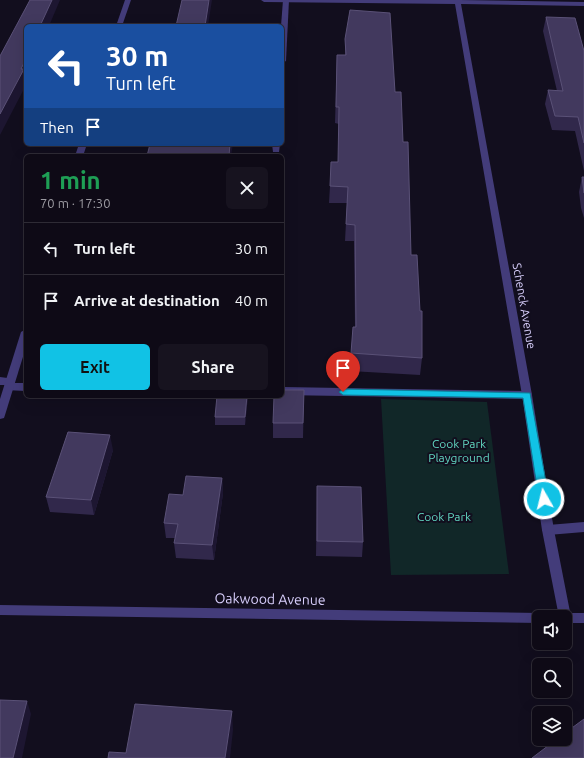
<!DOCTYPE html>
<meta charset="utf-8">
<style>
:root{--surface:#0e0a16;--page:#17131f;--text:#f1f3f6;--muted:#9b9aa1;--line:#2e2b35;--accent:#11c2e5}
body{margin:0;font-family:Ubuntu,sans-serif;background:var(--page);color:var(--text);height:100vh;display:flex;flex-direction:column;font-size:15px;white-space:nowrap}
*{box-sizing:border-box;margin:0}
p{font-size:13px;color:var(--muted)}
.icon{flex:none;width:22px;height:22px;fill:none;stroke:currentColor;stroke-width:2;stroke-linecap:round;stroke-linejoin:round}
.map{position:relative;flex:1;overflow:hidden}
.details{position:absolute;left:24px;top:154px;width:260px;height:244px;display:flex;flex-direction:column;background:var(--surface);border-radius:6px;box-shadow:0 4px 16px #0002,0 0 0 1px var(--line)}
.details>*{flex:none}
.top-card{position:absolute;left:24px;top:24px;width:260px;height:122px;border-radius:6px;box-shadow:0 4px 16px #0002,0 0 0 1px var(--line);background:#1a4fa0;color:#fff;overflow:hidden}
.controls{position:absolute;left:532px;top:610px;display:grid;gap:8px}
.controls a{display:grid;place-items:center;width:40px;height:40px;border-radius:6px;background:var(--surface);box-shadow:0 4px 16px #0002,0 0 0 1px var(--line);font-size:20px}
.pin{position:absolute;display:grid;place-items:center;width:34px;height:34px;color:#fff;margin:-41px -17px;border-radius:50% 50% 50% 0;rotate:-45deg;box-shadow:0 0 4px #0007}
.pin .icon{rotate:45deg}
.me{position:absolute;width:44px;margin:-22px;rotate:352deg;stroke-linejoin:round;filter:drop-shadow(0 0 3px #0008)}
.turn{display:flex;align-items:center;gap:14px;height:84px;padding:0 16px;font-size:18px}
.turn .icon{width:52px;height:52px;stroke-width:2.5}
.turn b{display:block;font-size:28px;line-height:34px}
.then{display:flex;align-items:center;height:38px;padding:0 16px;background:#0003;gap:8px;font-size:15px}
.round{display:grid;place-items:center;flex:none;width:42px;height:42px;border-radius:6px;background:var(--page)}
.headline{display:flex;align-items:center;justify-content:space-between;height:68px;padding:0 16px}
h1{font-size:24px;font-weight:600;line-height:30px;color:#1e9e55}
.button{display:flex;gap:8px;margin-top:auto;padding:8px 16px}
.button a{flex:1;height:46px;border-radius:6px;background:var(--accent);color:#111;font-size:16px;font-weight:600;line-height:46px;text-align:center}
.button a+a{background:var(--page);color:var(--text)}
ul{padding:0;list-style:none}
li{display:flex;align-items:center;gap:12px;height:52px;padding:0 16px;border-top:1px solid var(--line)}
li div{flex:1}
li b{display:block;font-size:15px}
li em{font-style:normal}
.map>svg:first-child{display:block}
.green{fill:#112728}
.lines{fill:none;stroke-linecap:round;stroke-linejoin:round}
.service{fill:#433c7a;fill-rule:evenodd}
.minor{fill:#433c7a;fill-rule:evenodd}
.tertiary{fill:#433c7a;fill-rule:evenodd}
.wall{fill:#31284b}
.shaded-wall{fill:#1d1631}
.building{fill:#42395e;stroke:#5a5177}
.route{fill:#11c2e5;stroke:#0b7e95}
.labels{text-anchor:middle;stroke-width:4;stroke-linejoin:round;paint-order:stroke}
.street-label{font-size:12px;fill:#d7cefb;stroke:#120e1e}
.park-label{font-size:12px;fill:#61d5c0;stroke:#120e1e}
.near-street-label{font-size:14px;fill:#d7cefb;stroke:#120e1e}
</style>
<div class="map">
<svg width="584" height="758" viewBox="0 0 584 758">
<rect width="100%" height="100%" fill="#120e1e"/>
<path class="green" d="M381,399L487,402L509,574L391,575Z"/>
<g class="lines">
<g class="service">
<path d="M283,0H289L286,61L282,63L281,26Z"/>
<path d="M272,144H280L279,152H273Z"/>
<path d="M0,377L15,379V383H26V391L5,390L4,387L5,385H0Z"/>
<path d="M282,387L527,391L531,392L532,395L531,398L527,399L282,395Z"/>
<path d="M584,522V532L548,535L544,533L542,530L544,527L548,525Z"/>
</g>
<g class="minor">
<path d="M125,0H131L122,26H116Z"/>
<path d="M261,0H460L584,2V6L461,4L532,395L554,530L571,617L569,621L565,622V617H559L542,530L522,395L455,4L264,2Z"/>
<path d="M79,144H87L83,156H75Z"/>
<path d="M26,329V347L5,415L4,418L0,419V399L21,332Z"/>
</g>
<g class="tertiary">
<path d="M0,605L539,613L543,614L545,617H539V623L0,615Z"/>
<path d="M565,613H584V623H565V617H559L561,614Z"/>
</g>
</g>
<g class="wall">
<path d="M546,17L584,51V171L575,131L552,130L545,104L548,90L557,91L543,31Z"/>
<path d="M345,39L395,92L403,142L411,255L422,358L420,375L350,371L353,327H355L354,241H345L347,203H329L330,186L338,162L339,124L335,123L337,55H345Z"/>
<path d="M582,177H584V218L581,208L579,192Z"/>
<path d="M304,390L303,438H273V423Z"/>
<path d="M217,396H248L245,425H215V417Z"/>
<path d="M113,450L94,515L50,512L46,497Z"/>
<path d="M222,478L223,493L214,560L176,558L174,543L175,538H166L164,523L183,495Z"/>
<path d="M317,486L363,542L362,557L316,556Z"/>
</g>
<g class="shaded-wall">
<path d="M52,0H60L49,26H40Z"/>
<path d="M209,0H212L208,26H205Z"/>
<path d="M26,59V85L0,135V114Z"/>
<path d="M230,144H233L231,156H229Z"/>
<path d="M247,396H248L245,425V417Z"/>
<path d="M110,435L113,450L94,515L91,500Z"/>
<path d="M222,478L223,493L214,560L212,545Z"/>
<path d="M27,701L31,714L22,758H13Z"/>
<path d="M232,711L233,730L230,758H225Z"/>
</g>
<g class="building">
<path d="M30,0H52L40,26H26V59L21,69H24L0,114V56Z"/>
<path d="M182,0H209L205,26H176Z"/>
<path d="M350,10L390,13L395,92H401L403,142H408L411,255H417L420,311H422V358L351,353L353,327H356L355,225L346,224L348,187L330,186L331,162H338L339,107H336L337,55H346L345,39Z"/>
<path d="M546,17L575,18L584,51V143L578,117L555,116L548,90L563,91Z"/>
<path d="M150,144H230L229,156H147Z"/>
<path d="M582,177H584V193Z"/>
<path d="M282,390H304L303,423H273L274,396H282Z"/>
<path d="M217,396H247L245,417H215Z"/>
<path d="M68,432L110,435L91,500L46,497Z"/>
<path d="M186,476L222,478L212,545L174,543L178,524L164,523L169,494L183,495Z"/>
<path d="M317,486L361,487L363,542L317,541Z"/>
<path d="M0,700L27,701L13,758H0Z"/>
<path d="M135,704L232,711L225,758H108L109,752L126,753Z"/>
<path d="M584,719V758H532L557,739H565V733Z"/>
</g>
<path class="route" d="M343,389L530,393L549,499L547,502H540L539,499L523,398L343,395L339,392Z"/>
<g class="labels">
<g class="street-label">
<text transform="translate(524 306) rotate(80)" y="4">Schenck Avenue</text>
</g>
<g class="park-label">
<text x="459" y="448">Cook Park<tspan x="459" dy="14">Playground</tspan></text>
<text x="444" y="521">Cook Park</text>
</g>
<g class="near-street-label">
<text transform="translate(270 599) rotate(1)" y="5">Oakwood Avenue</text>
</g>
</g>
</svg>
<div class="controls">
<a><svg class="icon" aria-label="sound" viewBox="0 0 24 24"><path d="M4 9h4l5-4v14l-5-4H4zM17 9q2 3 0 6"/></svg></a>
<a><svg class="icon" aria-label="search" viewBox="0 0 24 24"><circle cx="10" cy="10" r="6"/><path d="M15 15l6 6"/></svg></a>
<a><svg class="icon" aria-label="layers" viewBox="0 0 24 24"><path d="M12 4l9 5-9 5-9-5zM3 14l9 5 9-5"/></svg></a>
</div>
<div class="pin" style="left:343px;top:392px;background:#d93025"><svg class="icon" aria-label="arrive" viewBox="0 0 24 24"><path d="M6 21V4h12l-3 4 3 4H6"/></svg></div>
<svg class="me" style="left:544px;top:499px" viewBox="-20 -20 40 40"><circle r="17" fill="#11c2e5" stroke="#fff" stroke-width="3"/><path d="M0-11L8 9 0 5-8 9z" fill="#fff"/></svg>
<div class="top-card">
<div class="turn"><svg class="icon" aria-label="left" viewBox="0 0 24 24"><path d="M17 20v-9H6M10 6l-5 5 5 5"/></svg><div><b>30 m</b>Turn left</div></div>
<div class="then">Then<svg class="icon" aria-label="arrive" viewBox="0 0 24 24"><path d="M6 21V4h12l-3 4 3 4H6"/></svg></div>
</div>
<section class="details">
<div class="headline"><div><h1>1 min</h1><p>70 m · 17:30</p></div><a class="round"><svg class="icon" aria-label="close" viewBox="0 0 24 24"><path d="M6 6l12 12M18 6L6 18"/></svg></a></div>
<ul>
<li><svg class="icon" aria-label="left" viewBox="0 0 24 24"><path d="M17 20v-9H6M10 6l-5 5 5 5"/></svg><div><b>Turn left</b></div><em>30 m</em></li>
<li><svg class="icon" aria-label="arrive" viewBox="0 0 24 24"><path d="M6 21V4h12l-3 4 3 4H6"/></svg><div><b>Arrive at destination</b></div><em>40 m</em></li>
</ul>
<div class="button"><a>Exit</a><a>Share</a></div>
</section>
</div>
